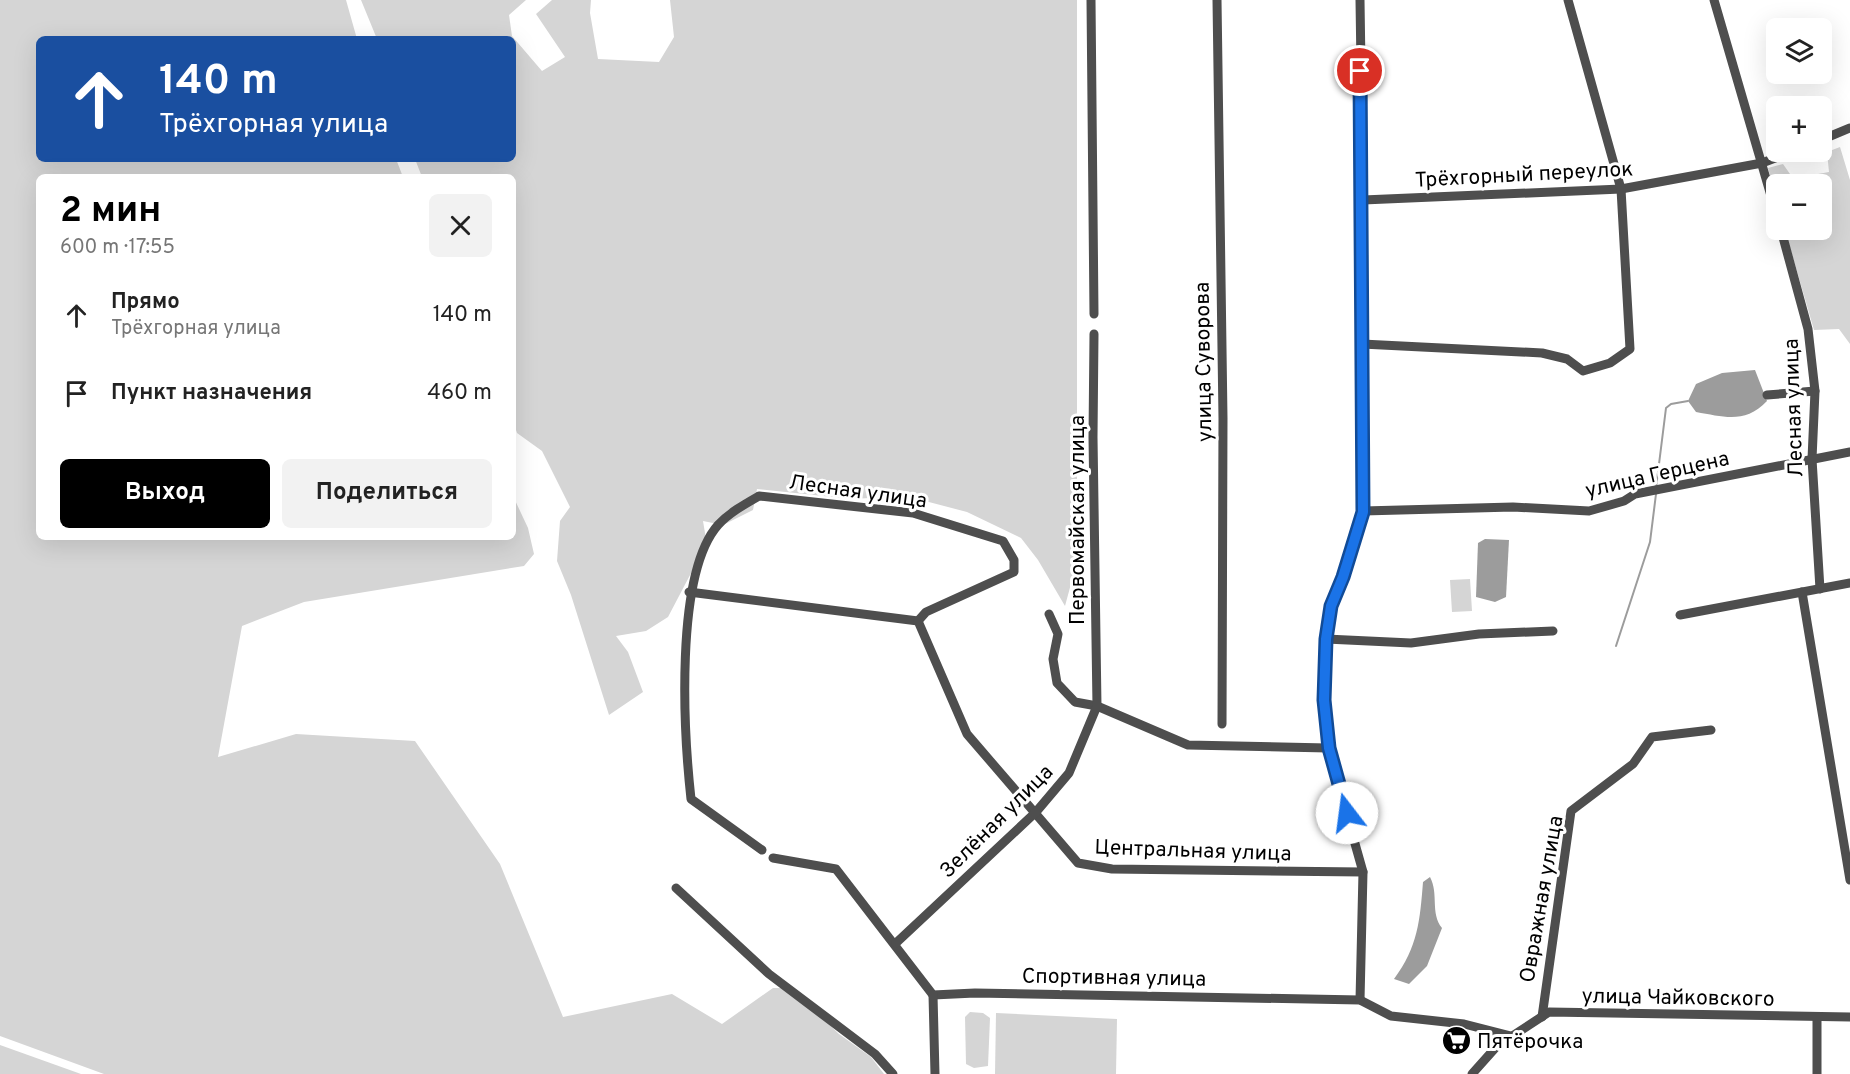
<!DOCTYPE html>
<html lang="ru">
<meta charset="utf-8">
<style>
:root{--surface:#fff;--page:#f2f2f2;--text:#222;--muted:#767676;--accent:#000}
body{margin:0;font-family:Overpass,sans-serif;background:var(--page);color:var(--text);height:100vh;display:flex;flex-direction:column;font-size:22px;white-space:nowrap}
*{box-sizing:border-box;margin:0}
p{font-size:20px;color:var(--muted)}
.icon{flex:none;width:33px;height:33px;fill:none;stroke:currentColor;stroke-width:2;stroke-linecap:round;stroke-linejoin:round}
.map{position:relative;flex:1;overflow:hidden}
.side{position:absolute;left:36px;top:174px;width:480px;height:366px;display:flex;flex-direction:column;background:var(--surface);border-radius:9px;box-shadow:0 6px 24px #0002}
.side>*{flex:none}
.top-card{position:absolute;left:36px;top:36px;width:480px;height:126px;border-radius:9px;box-shadow:0 6px 24px #0002;background:#1a4fa0;color:#fff;overflow:hidden}
.buttons{position:absolute;left:1766px;top:18px;display:grid;gap:12px}
.buttons a{display:grid;place-items:center;width:66px;height:66px;border-radius:9px;background:var(--surface);box-shadow:0 6px 24px #0002;font-size:30px}
.pin{position:absolute;display:grid;place-items:center;width:51px;height:51px;color:#fff;margin:-26px;border:3px solid #fff;border-radius:50%;box-shadow:0 2px 6px #0007}
.me{position:absolute;width:66px;margin:-33px;rotate:345deg;stroke-linejoin:round;filter:drop-shadow(0 0 4px #0008)}
.turn{display:flex;align-items:center;gap:21px;height:126px;padding:0 24px;font-size:27px}
.turn .icon{width:78px;height:78px;stroke-width:2.5}
.turn b{display:block;font-size:42px;line-height:51px}
.round{display:grid;place-items:center;flex:none;width:63px;height:63px;border-radius:9px;background:var(--page)}
.overview{display:flex;align-items:center;justify-content:space-between;height:102px;padding:0 24px}
h1{font-size:36px;font-weight:700;line-height:45px;color:var(--accent)}
.action{display:flex;gap:12px;margin-top:auto;padding:12px 24px}
.action a{flex:1;height:69px;border-radius:9px;background:var(--accent);color:#fff;font-size:24px;font-weight:700;line-height:69px;text-align:center}
.action a+a{background:var(--page);color:var(--text)}
ul{padding:0;list-style:none}
li{display:flex;align-items:center;gap:18px;height:78px;padding:0 24px}
li div{flex:1}
li b{display:block;font-size:22px}
li em{font-style:normal}
.map>svg:first-child{display:block}
.green{fill:#d5d5d5}
.water{fill:#9c9c9c}
.lines{fill:none;stroke-linecap:round;stroke-linejoin:round}
.stream{stroke:#9c9c9c;stroke-width:2}
.minor{stroke:#4e4e4e;stroke-width:9}
.route-casing{stroke:#114b97;stroke-width:15}
.route{stroke:#1a73e8;stroke-width:10}
.labels{text-anchor:middle;stroke-width:6;stroke-linejoin:round;paint-order:stroke}
.street-label{font-size:21px;fill:#000;stroke:#fff}
.poi-label{font-size:21px;fill:#000;stroke:#fff;text-anchor:start}
</style>
<div class="map">
<svg width="1850" height="1074" viewBox="0 0 1850 1074">
<rect width="100%" height="100%" fill="#fff"/>
<g class="green">
<path d="M0,0H346L357,39H39V159H396L403,177H39V537H513V496L528,528L534,554L524,566L304,602L242,626L218,757L296,734L415,741L500,864L563,1017L672,994L722,1024L773,988H791L839,1034L871,1057L884,1074H104L0,1036Z"/>
<path d="M361,0H526L509,15L512,36L542,71L565,57L536,14L552,0H591L590,13L598,59L659,62L674,37L670,0H1077V505L1075,569L1065,606L1038,560L1021,538L967,512L906,496L852,499L757,489L753,510L723,525L703,521L706,539L700,556L668,617L646,631L616,636L628,652L643,692L609,715L571,595L557,561L560,521L570,507L542,451L517,433L513,421V177H422L415,159H513V39H377Z"/>
<path d="M1840,147L1850,180V344L1839,329L1814,330L1785,230H1821V184H1776V197L1768,168L1783,164L1790,174L1802,177L1829,172L1827,152Z"/>
<path d="M1470,579L1472,611L1452,612L1450,580Z"/>
<path d="M970,1012L983,1013L990,1018L988,1066L974,1068L966,1064L965,1017Z"/>
<path d="M996,1013L1117,1019L1116,1074H995Z"/>
<path d="M0,1045L81,1074H0Z"/>
</g>
<g class="water">
<path d="M1755,370L1767,401C1745,424 1725,417 1696,412L1688,401L1696,384L1722,373Z"/>
<path d="M1485,539L1509,540L1506,597L1495,602L1476,597L1478,543Z"/>
<path d="M1430,877C1439,894 1430,913 1442,928L1427,966L1409,984L1394,979C1418,947 1420,920 1423,882Z"/>
</g>
<g class="lines">
<g class="stream">
<path d="M1656,488L1666,408L1671,404L1688,401"/>
<path d="M1616,646L1650,542L1656,494"/>
</g>
<g class="minor">
<path d="M1091,0L1094,314"/>
<path d="M1217,0L1223,418L1222,724"/>
<path d="M1714,0L1776,213"/>
<path d="M1821,140L1850,128"/>
<path d="M1363,200L1621,189L1762,163L1791,152"/>
<path d="M1781,230L1808,329L1815,391L1812,459L1820,589"/>
<path d="M1362,344L1542,353L1567,359L1583,371L1610,363L1630,349L1621,189L1568,0"/>
<path d="M1767,395L1815,391"/>
<path d="M1363,511L1513,507L1589,511L1624,501L1635,494L1850,452"/>
<path d="M689,592L918,621L967,734L1078,863L1112,869L1363,872"/>
<path d="M1802,592L1850,880"/>
<path d="M1049,614L1058,634L1053,659L1057,683L1075,702L1097,706L1188,745L1328,748"/>
<path d="M1680,615L1850,583"/>
<path d="M1326,639L1411,643L1479,634L1553,631"/>
<path d="M762,850L691,799C684,735 674,575 718,525C729,513 745,504 759,496L913,513L1003,541L1014,560V572L926,612L918,621"/>
<path d="M773,858L836,869L933,995L975,993L1360,1000L1391,1016L1464,1024L1511,1036"/>
<path d="M676,888L769,974L875,1054L893,1074"/>
<path d="M896,943L1036,812L1069,773L1097,706L1093,437L1094,334"/>
<path d="M933,995L935,1074"/>
<path d="M1360,1000L1363,872L1328,748L1324,700L1326,639L1331,606L1343,577L1363,511L1361,428L1363,200L1360,0"/>
<path d="M1542,1017L1571,811L1633,764L1652,737L1711,730"/>
<path d="M1817,1018V1074"/>
<path d="M1472,1074L1497,1046L1549,1012L1850,1017"/>
</g>
</g>
<g class="lines">
<defs>
<path id="route" d="M1347,813L1329,748L1324,700L1326,639L1331,606L1343,577L1363,512L1360,71"/>
</defs>
<use href="#route" class="route-casing"/>
<use href="#route" class="route"/>
</g>
<defs>
<symbol id="supermarket-disc" viewBox="-11 -11 22 22"><circle r="9.5" fill="#000" stroke="#fff"/><path d="M-6-5.5h2.5l.6 2H6L4.5 2H-2.5L-4.4-4H-6ZM-1.5 3.2a1.3 1.3 0 1 0 .1 0ZM3 3.2a1.3 1.3 0 1 0 .1 0Z" fill="#fff"/></symbol>
</defs>
<g fill-rule="evenodd">
<use href="#supermarket-disc" x="1440" y="1024" width="33" height="33"/>
</g>
<g class="labels">
<g class="street-label">
<text transform="translate(1524 174) rotate(-3)" y="7">Трёхгорный переулок</text>
<text transform="translate(1203 362) rotate(-91)" y="7">улица Суворова</text>
<text transform="translate(1793 408) rotate(-92)" y="7">Лесная улица</text>
<text transform="translate(1657 474) rotate(-13)" y="7">улица Герцена</text>
<text transform="translate(858 491) rotate(8)" y="7">Лесная улица</text>
<text transform="translate(1077 520) rotate(-90)" y="7">Первомайская улица</text>
<text transform="translate(996 821) rotate(-45)" y="7">Зелёная улица</text>
<text transform="translate(1193 850) rotate(2)" y="7">Центральная улица</text>
<text transform="translate(1541 899) rotate(-80)" y="7">Овражная улица</text>
<text transform="translate(1114 977) rotate(1)" y="7">Спортивная улица</text>
<text transform="translate(1678 997) rotate(1)" y="7">улица Чайковского</text>
</g>
<g class="poi-label">
<text x="1477" y="1048">Пятёрочка</text>
</g>
</g>
</svg>
<div class="buttons">
<a><svg class="icon" aria-label="layers" viewBox="0 0 24 24"><path d="M12 4l9 5-9 5-9-5zM3 14l9 5 9-5"/></svg></a>
<a>+</a>
<a>−</a>
</div>
<div class="pin" style="left:1360px;top:71px;background:#d93025"><svg class="icon" aria-label="arrive" viewBox="0 0 24 24"><path d="M6 21V4h12l-3 4 3 4H6"/></svg></div>
<svg class="me" style="left:1347px;top:813px" viewBox="-20 -20 40 40"><circle r="19" fill="#fff"/><path d="M0-13L10 11 0 6-10 11z" fill="#1a73e8"/></svg>
<div class="top-card">
<div class="turn"><svg class="icon" aria-label="ahead" viewBox="0 0 24 24"><path d="M12 20V5M6 11l6-6 6 6"/></svg><div><b>140 m</b>Трёхгорная улица</div></div>
</div>
<section class="side">
<div class="overview"><div><h1>2 мин</h1><p>600 m · 17:55</p></div><a class="round"><svg class="icon" aria-label="close" viewBox="0 0 24 24"><path d="M6 6l12 12M18 6L6 18"/></svg></a></div>
<ul>
<li><svg class="icon" aria-label="ahead" viewBox="0 0 24 24"><path d="M12 20V5M6 11l6-6 6 6"/></svg><div><b>Прямо</b><p>Трёхгорная улица</p></div><em>140 m</em></li>
<li><svg class="icon" aria-label="arrive" viewBox="0 0 24 24"><path d="M6 21V4h12l-3 4 3 4H6"/></svg><div><b>Пункт назначения</b></div><em>460 m</em></li>
</ul>
<div class="action"><a>Выход</a><a>Поделиться</a></div>
</section>
</div>
